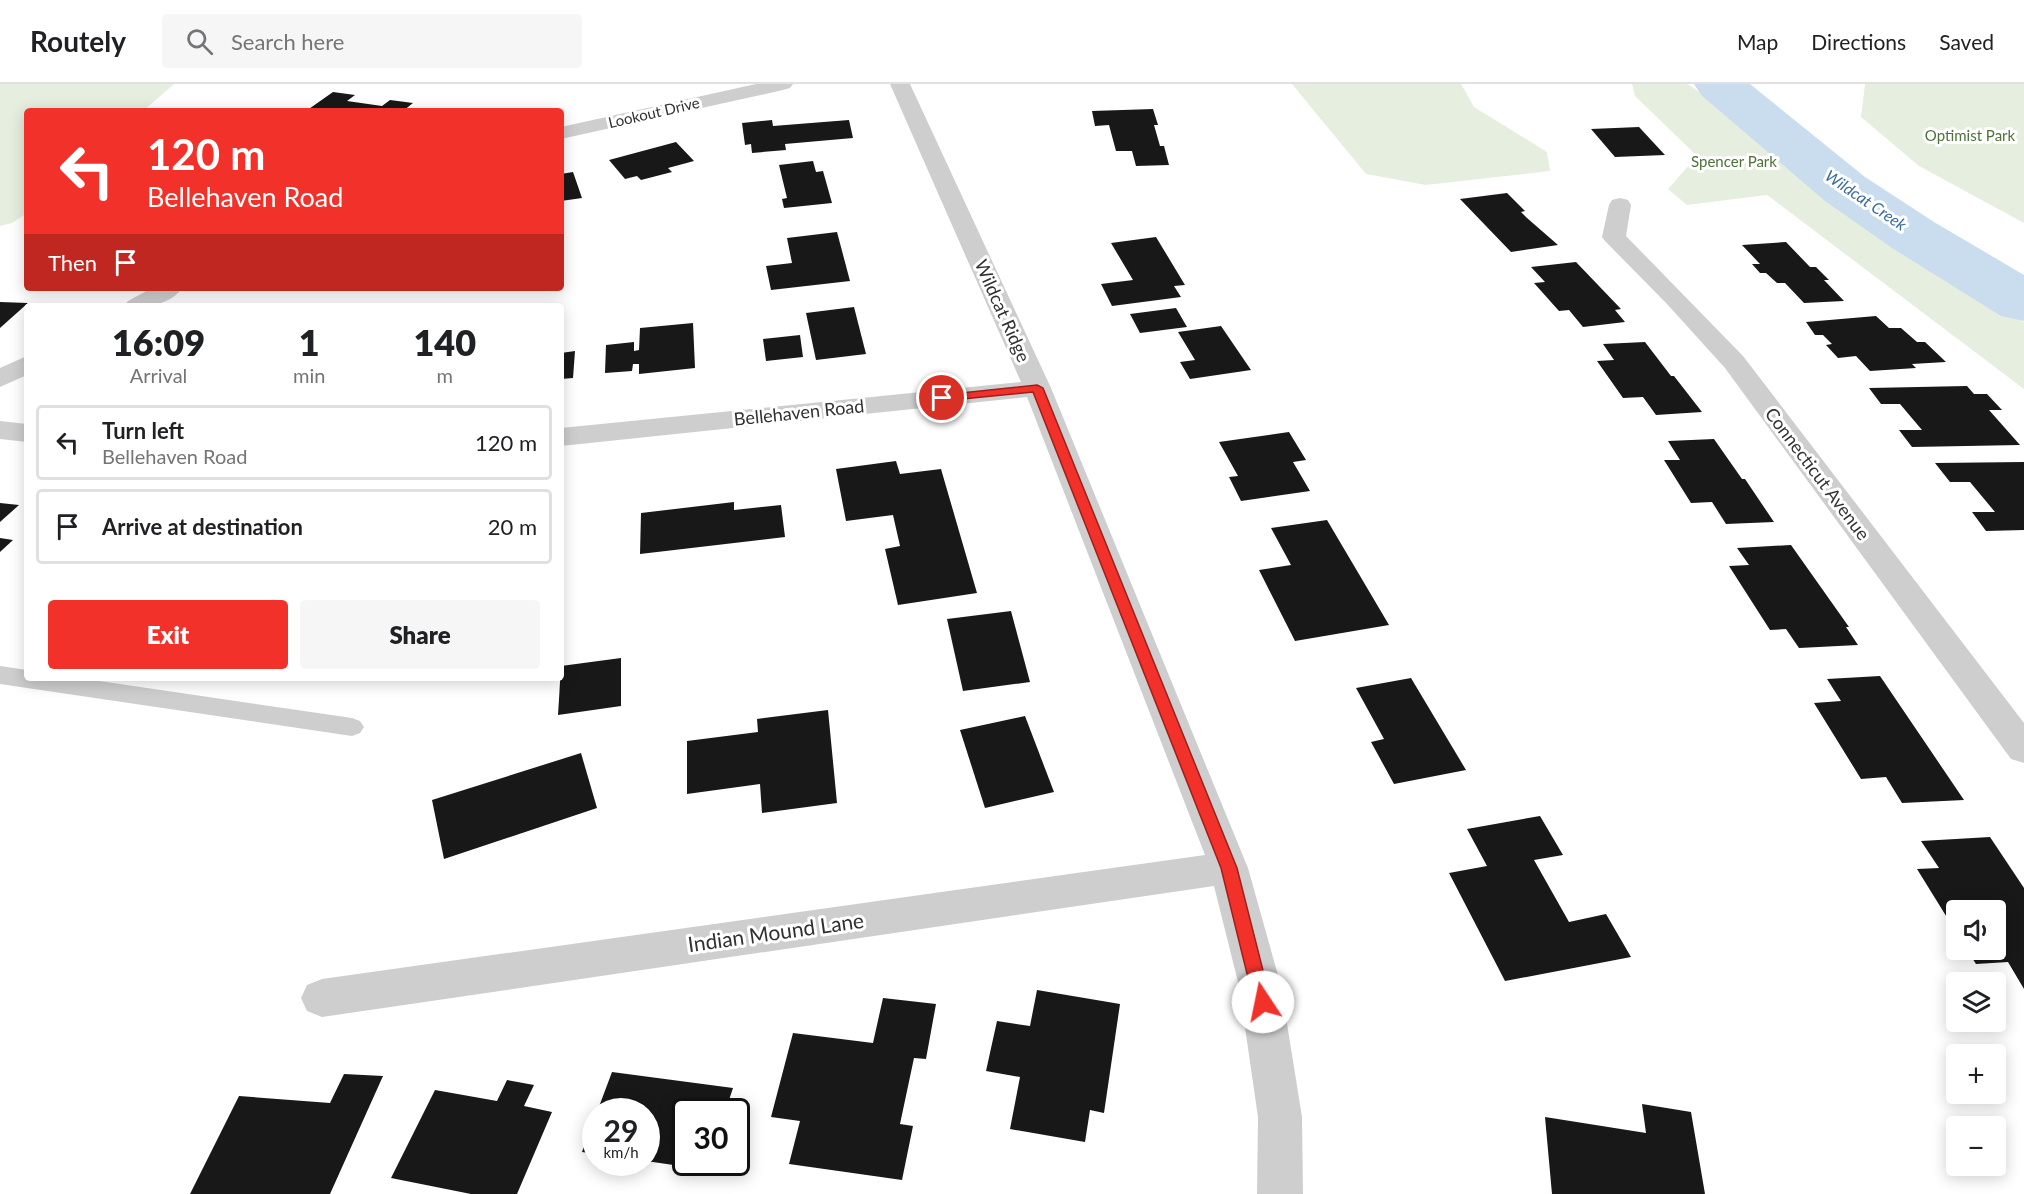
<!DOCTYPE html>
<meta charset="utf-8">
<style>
:root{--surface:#fff;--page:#f6f6f6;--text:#202124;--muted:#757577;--line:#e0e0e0;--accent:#f2312a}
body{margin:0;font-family:Lato,sans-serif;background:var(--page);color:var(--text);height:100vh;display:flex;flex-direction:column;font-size:22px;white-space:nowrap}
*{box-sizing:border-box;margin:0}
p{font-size:20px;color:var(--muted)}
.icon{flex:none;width:33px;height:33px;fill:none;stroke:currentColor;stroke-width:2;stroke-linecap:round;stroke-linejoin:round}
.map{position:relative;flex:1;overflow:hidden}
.side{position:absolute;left:24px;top:219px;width:540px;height:378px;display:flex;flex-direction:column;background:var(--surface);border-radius:6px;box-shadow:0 3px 15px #0003}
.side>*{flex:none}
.banner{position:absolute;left:24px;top:24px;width:540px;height:183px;border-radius:6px;box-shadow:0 3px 15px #0003;background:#f2312a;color:#fff;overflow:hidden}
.fabs{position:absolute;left:1946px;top:816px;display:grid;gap:12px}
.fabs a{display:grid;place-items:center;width:60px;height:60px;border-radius:6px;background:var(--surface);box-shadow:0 3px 15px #0003;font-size:30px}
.speed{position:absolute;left:582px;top:1014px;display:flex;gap:12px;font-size:30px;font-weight:700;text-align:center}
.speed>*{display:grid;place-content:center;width:78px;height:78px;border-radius:50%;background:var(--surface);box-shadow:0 3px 15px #0003;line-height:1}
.speed small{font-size:15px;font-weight:400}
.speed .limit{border:3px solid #111;border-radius:9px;background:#fff;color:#111}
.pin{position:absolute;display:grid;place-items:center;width:51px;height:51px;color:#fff;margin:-26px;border:3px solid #fff;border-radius:50%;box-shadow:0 2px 6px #0007}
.me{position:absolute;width:66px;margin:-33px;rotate:349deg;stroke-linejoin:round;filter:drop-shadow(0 0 4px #0008)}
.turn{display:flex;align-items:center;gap:21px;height:126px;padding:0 24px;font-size:27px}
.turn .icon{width:78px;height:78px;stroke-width:2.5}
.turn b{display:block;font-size:42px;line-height:51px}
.then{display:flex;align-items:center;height:57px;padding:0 24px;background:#0003;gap:12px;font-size:22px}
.eta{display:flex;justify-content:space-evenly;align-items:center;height:102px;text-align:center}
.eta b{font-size:36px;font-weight:800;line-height:42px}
.cta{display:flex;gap:12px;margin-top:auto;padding:12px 24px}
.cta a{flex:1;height:69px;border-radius:6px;background:var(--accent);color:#fff;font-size:24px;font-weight:800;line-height:69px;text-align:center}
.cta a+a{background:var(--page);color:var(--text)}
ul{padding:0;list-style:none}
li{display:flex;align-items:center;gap:18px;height:75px;margin:0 12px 9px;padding:0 12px;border:3px solid var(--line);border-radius:6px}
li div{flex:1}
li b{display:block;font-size:22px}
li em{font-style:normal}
header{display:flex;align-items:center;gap:36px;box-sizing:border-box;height:84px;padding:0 30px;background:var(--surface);border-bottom:2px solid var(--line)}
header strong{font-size:28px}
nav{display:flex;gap:33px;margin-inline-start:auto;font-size:21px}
.search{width:420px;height:54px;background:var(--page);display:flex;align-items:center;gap:15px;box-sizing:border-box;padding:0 21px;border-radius:6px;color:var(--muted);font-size:22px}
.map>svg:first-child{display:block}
.green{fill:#e6efdf}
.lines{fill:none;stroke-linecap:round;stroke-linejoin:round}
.river{fill:#caddef;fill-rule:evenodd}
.building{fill:#181818}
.lane{fill:#cecece;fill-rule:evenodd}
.street{fill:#cecece;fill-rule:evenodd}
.route{fill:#f2312a;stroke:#9d201b;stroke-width:1.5}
.labels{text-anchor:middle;stroke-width:6;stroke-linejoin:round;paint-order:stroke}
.far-street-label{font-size:15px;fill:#313131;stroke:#fff}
.far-park-label{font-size:15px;fill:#4e713b;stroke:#fff}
.far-water-label{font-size:16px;font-style:italic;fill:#386a9b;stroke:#fff}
.street-label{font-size:18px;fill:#313131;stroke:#fff}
.near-street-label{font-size:21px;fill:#313131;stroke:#fff}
</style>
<header>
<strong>Routely</strong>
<div class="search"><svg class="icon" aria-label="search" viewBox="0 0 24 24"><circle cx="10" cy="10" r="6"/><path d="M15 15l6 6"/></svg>Search here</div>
<nav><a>Map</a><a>Directions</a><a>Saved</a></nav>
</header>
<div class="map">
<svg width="2024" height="1110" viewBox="0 0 2024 1110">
<rect width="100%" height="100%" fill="#fff"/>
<g class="green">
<path d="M0,0H174L143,27H27V129L12,139L0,142Z"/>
<path d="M1292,0H1461L1474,23L1547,68L1550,87L1426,101L1366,90Z"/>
<path d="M1632,0H1688L1789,73L1846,122L2024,238V305L1767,111L1687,121L1668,105L1697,72L1635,12Z"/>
<path d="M1865,0H2024V139L1919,82L1861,33Z"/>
</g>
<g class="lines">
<path class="river" d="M1694,0H1750L1865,93L1934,138L2024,191V237L2001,232L1892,164L1825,117L1701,11Z"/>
</g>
<g class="building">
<path d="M333,8L355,11L347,17L382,22L390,16L413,19L403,27H306Z"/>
<path d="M1153,25L1158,41H1154L1160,62H1164L1169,81L1136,82L1132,67H1116L1109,41L1095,42L1092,27Z"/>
<path d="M772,36L773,42L849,36L853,54L785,60L786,66L752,69L751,60L745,61L742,39Z"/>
<path d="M1639,43L1665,71L1615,73L1591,45Z"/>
<path d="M676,58L694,77L668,84L672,88L641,96L637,92L625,95L609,76Z"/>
<path d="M813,77L816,88L823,87L832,119L784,124L782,115L787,114L779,81Z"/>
<path d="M573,88L582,114L561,117V90Z"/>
<path d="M1507,109L1525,127L1521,128L1527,134L1558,161L1511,168L1460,115Z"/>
<path d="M837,148L850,197L771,206L766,182L792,179L787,154Z"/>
<path d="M1156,153L1185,201L1174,202L1181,213L1112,222L1101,200L1133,196L1111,159Z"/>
<path d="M1786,158L1810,183H1816L1829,196H1824L1844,217L1804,219L1785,199H1777L1766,189H1760L1752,180H1760L1742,161Z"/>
<path d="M1576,178L1621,225L1615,226L1625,238L1583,243L1569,226L1559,227L1534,199L1545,198L1531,183Z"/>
<path d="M0,218L28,219L0,244Z"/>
<path d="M854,223L866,270L816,276L806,229Z"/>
<path d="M1176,224L1187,243L1140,249L1130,230Z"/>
<path d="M1876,232L1889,244H1901L1917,258H1925L1946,278L1912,280L1916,284L1870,287L1856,272L1838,274L1826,261L1832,260L1823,251H1815L1806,238Z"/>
<path d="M693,239L695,284L639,290V280H633L632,287L605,289L606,261L634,258V267L639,266L640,244Z"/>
<path d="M1221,242L1251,286L1190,295L1180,278L1195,276L1178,248Z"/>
<path d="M800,251L803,273L766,277L763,255Z"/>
<path d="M1645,258L1671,292H1674L1702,328L1656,331L1643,313L1623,314L1597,277L1614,276L1603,260Z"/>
<path d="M575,267L573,294L561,295V269Z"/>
<path d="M1967,302L1974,310H1987L2002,326H1989L2020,361L1912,363L1899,346H1922L1900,320H1881L1869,304Z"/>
<path d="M1289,348L1306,376L1293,378L1310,407L1241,417L1229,393L1238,392L1219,358Z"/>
<path d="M1714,355L1742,395H1745L1774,438L1726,440L1712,418L1691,419L1664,376H1680L1668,357Z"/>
<path d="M896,377L900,390L941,385L977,509L898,521L885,465L900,462L893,431L846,437L836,385Z"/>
<path d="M2024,378V446L1986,447L1972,428H1995L1970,398H1950L1935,379Z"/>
<path d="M734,418V426L781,421L785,453L640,470L641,429Z"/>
<path d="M0,419L19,421L0,438Z"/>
<path d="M1327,436L1389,541L1295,557L1259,486L1291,481L1271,444Z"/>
<path d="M0,454L13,456L0,468Z"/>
<path d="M1791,461L1849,543H1846L1858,561L1799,564L1786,545L1770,546L1729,482L1749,481L1737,464Z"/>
<path d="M1011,527L1030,598L963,607L947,535Z"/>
<path d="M621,574V622L558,631L561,582Z"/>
<path d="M1880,592L1920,651L1964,716L1902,719L1886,693L1861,695L1814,619L1841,617L1827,595Z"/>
<path d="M1411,594L1466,686L1394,700L1371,658L1384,655L1356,604Z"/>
<path d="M828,626L837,719L762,729L760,700L687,710V657L758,648L757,635Z"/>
<path d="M1025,632L1054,708L985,724L960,646Z"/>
<path d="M581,669L597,724L444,775L432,716Z"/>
<path d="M1540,732L1563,771L1534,776L1569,838L1606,830L1631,873L1505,897L1449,789L1487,782L1467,745Z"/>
<path d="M1990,753L2024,804V905L2008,878L1976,880L1967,866H1995V826H1956V848L1917,785L1939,784L1921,757Z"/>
<path d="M1037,906L1120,920L1104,1029L1090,1026L1085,1058L1010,1045L1020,993L986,987L997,937L1030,942Z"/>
<path d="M883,914L936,920L926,975L914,974L900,1040L913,1042L902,1096L789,1080L800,1037L771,1033L793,949L873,959Z"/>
<path d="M612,988L733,1004L725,1028H686V1078H710L708,1086L646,1077V1028H597Z"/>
<path d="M344,990L383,992L330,1110H190L239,1012L330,1019Z"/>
<path d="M507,996L534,1001L524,1022L552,1028L517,1110H471L391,1094L435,1006L497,1017Z"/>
<path d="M1642,1020L1691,1028L1705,1110H1552L1545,1033L1646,1049Z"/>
<path d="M595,1033L596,1070L582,1068Z"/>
</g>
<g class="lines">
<path class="lane" d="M0,582L27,586V594H79L352,634L360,637L364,643L360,649L352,652L0,600Z"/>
<g class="street">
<path d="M756,0H793L790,4L783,6L561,55V43Z"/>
<path d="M890,0H910L1051,304L1248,784L1281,902L1302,1033L1303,1110H1257L1258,1033L1239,902L1214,802L322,933L307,927L301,914L307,901L322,895L1205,771L1027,313L561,362V344L1021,298Z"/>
<path d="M1620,114L1628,116L1631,121L1626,152L1743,272L2024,639V679L2011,675L1725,284L1667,220L1606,158L1602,153L1609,121L1612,116Z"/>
<path d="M152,204H182C169,223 145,222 124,222L128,217Z"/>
<path d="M27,272V291L0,303V284Z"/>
<path d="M0,337L27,340V358L0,355Z"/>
</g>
</g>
<path class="route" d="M1037,301L1043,304L1237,784L1271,918L1269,923L1263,926L1256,923L1254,918L1221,784L1033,308L942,317L936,314L942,311Z"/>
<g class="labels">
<g class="far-street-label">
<text transform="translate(654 29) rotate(-13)" y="5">Lookout Drive</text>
</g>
<g class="far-park-label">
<text x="1970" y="57">Optimist Park</text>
<text x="1734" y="83">Spencer Park</text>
</g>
<g class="far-water-label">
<text transform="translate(1866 116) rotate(34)" y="6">Wildcat Creek</text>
</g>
<g class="street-label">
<text transform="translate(1002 227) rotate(66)" y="6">Wildcat Ridge</text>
<text transform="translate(799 329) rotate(-6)" y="6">Bellehaven Road</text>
<text transform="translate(1817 390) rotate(53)" y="6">Connecticut Avenue</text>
</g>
<g class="near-street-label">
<text transform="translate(776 849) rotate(-8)" y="7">Indian Mound Lane</text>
</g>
</g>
</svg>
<div class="fabs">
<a><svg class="icon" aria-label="sound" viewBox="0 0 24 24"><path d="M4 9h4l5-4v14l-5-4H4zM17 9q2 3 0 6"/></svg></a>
<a><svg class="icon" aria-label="layers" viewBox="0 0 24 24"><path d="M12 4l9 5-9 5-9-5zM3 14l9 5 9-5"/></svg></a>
<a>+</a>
<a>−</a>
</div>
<div class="speed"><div>29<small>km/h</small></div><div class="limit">30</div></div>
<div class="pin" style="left:942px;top:314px;background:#d93025"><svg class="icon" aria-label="arrive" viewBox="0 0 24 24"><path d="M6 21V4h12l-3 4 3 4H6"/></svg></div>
<svg class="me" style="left:1263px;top:918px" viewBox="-20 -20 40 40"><circle r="19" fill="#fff"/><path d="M0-13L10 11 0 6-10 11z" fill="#f2312a"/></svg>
<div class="banner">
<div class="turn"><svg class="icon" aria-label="left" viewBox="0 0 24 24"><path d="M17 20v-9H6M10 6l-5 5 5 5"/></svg><div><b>120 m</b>Bellehaven Road</div></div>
<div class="then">Then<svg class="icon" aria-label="arrive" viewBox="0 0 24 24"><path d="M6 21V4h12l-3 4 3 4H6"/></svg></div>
</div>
<section class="side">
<div class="eta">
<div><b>16:09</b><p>Arrival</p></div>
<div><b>1</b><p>min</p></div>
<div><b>140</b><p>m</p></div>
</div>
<ul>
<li><svg class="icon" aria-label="left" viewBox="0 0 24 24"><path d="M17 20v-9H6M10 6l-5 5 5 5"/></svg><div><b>Turn left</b><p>Bellehaven Road</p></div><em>120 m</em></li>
<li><svg class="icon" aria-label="arrive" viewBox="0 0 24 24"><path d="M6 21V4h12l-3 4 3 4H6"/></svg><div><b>Arrive at destination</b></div><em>20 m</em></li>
</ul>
<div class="cta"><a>Exit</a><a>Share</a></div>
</section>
</div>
